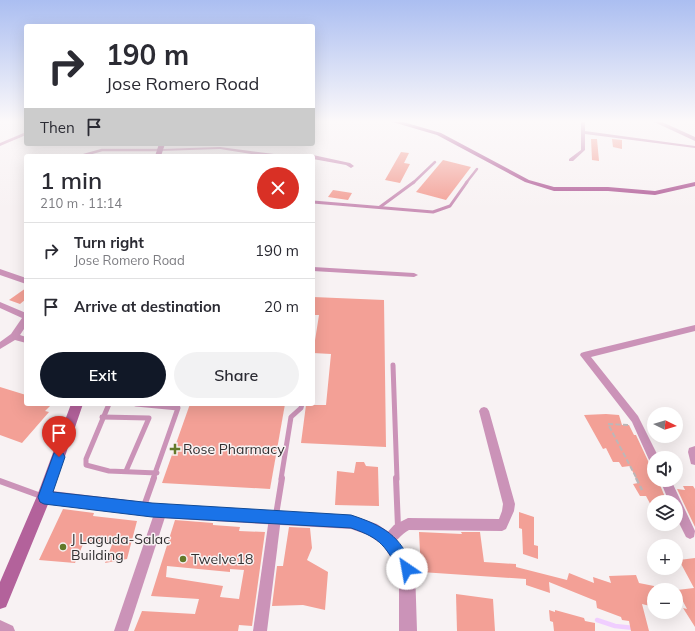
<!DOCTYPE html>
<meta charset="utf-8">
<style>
:root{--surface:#fff;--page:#f2f2f3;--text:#2b2b33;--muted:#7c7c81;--line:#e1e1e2;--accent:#111827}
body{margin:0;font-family:Mulish,sans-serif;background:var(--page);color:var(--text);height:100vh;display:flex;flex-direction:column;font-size:15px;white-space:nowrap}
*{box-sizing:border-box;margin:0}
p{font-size:13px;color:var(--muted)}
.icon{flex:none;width:22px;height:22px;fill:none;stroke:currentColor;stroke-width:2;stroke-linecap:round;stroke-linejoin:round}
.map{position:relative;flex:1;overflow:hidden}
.side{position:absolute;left:24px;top:154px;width:291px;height:252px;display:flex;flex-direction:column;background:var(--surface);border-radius:4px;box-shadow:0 4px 16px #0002}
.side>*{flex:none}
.banner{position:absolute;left:24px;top:24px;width:291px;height:122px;border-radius:4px;box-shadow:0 4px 16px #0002;background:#fff;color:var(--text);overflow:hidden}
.needle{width:26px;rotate:95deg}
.controls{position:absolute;left:647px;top:407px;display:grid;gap:8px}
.controls a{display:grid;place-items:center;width:36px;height:36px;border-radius:50%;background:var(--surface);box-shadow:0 4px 16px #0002;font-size:20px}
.pin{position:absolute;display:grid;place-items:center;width:34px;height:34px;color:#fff;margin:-41px -17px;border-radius:50% 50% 50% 0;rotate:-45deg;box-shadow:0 0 4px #0007}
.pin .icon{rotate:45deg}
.me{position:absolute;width:44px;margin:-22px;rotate:327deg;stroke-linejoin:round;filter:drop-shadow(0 0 3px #0008)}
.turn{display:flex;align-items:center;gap:14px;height:84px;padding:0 16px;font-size:18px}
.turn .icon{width:52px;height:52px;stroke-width:2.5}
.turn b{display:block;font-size:28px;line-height:34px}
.then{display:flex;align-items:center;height:38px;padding:0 16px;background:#0003;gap:8px;font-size:15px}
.round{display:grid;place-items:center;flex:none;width:42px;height:42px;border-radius:21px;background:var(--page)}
.headline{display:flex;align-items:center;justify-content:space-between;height:68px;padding:0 16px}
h1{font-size:24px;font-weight:600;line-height:30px}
.action{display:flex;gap:8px;margin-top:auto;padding:8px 16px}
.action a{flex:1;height:46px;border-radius:24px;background:var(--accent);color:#fff;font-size:16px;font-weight:600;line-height:46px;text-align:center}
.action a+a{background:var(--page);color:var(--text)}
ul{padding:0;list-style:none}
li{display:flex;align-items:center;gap:12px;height:56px;padding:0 16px;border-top:1px solid var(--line)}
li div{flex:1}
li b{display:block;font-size:15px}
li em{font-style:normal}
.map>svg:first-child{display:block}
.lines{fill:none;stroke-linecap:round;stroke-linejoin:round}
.stream{stroke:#f0ceff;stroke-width:4.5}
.building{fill:#f3a096;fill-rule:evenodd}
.path-far1{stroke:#bcb7b8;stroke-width:2;stroke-dasharray:5 2.5;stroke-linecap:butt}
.path{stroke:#bcb7b8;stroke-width:2.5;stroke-dasharray:6 3;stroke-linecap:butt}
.service-far3{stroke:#cb93b8;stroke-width:2.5}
.service-far2{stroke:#cb93b8;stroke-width:3}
.service-far1{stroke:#cb93b8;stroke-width:5}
.service{stroke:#cb93b8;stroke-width:6}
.minor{fill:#cb93b8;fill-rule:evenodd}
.tertiary{fill:#cb93b8;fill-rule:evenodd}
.secondary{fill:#b3629b;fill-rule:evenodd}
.route{fill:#1a73e8;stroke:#114b97}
.poi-dot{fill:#63792a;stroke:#f8f2f3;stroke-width:1.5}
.labels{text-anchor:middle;stroke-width:3;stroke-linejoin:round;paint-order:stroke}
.near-poi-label{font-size:14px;fill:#323031;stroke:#f8f2f3;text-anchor:start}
</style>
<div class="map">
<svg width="695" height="631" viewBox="0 0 695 631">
<rect width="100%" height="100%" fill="#f8f2f3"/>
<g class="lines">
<path class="stream" d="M597,620L615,626L634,628"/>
</g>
<g class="building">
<path d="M591,139H597L599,161L592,160Z"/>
<path d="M612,139L622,140V149L613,147Z"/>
<path d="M401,152L409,153L404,163L410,164L400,183L385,180Z"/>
<path d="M443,160L471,167L446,200L416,192Z"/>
<path d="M333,190L352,193L348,200L328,197Z"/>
<path d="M26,288V299L20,304L9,300Z"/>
<path d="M313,297L384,300L386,447L301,443L306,405H326L331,354L313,353L319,315H313Z"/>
<path d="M0,387L26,395V404H52L45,411L49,412L22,443L0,435Z"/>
<path d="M190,404H285L270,489L162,483Z"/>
<path d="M606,414L619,415L622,425H629L634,435H636L649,463L654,464V480H658L667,502H656L654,499V511L646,496H640L633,484L638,483L630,466L622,467L619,462H613L606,448L603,449L584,415Z"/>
<path d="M356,462H364L366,466L378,467L379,506L335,505L337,471L354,473Z"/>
<path d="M683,486H693L695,489V527L677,489L685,490Z"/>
<path d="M63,509L94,513L93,516L137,521L127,559L105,563L113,542H84L75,563L39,560Z"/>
<path d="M519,512L534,517V545L538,546V559L523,554L522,529L519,528Z"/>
<path d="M175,520L213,523V525L240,527L239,531L265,532L252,626L239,625L238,631H134L142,611L195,614L199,599L151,596ZM167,566L230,572V569L244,570L239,599L220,597L223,586L166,577Z"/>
<path d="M289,527L310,528L312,548L307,560L328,572L325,610L303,605L272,606L277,566H283Z"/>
<path d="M419,532L462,534L461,532H480L484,562L516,564V567L567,580L569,573L594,583L593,577L611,583L609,576L636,575L639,583L654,586V607L642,604L649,631H631L629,621L622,620L621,617L597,608L596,601L549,582L550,593L526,585V579L421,572Z"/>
<path d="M695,558V627L683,608L687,609L677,590L694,588L679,560Z"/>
<path d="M456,594L493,599L495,631H457Z"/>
<path d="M549,610L555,612V610L584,618L585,621L595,623V631H554L553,622L550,621Z"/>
</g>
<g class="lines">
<path class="path-far1" d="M628,425L608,424L637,479"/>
<path class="path" d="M636,478L642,490"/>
<g class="service-far3">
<path d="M84,155L102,150H160"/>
<path d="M413,183L435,162"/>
<path d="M466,183L477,169"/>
</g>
<g class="service-far2">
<path d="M313,202L433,212L450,206L467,182"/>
<path d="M380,207L414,182"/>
</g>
<g class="service-far1">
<path d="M393,365L397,479"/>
<path d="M109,404L86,459V465L109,471L157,473"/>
<path d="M136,404L178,408L153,479"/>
<path d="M102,417L149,418L126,471"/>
<path d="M281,479L291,417L301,408L302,404"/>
</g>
<g class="service">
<path d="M396,478L398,527"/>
<path d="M0,481L41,496"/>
<path d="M144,506L154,478"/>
<path d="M276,515L282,478"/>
</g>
<g class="minor">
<path d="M581,121L585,122V131L695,146V148L585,134V150L573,161H569V159L581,150Z"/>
<path d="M26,132V135L0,146V143Z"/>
<path d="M220,147L274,154L277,156H264L220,149L160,151L158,150L160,149Z"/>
<path d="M313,155L350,163L354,166L351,168L346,165L313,159V156H311Z"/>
<path d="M313,267L414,273L418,275L414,277L313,271Z"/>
<path d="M0,302L26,313V326L20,335L26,337V343L15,340L0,349V342L11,334L22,318L0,308Z"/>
<path d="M695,325V331L591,357L638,416L659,458H654V463L650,462L632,422L580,355L581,353L584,352Z"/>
<path d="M484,407L487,408L489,411L515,504L514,511L506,529L502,531L409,530C401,534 396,543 388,546L384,544L382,540L384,536L394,525L408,518L499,519L502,511L503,504L479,411L481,408Z"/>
<path d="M695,446V465L691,464L688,452L689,448Z"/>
<path d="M660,480H671L695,531L694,537L690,539L686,537L676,517V502H669Z"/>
<path d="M161,505L165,507L167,511L128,631H114L155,511L157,507Z"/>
<path d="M275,512L279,514L281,518L267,631H253L269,518L271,514Z"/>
<path d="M0,620L13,626L15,631H0Z"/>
</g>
<g class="tertiary">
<path d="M652,121H660L695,137V141Z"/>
<path d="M0,269L26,278V284L0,275Z"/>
<path d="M44,490L161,504L351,515L377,524L393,535L413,563L415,569L417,631H399V571L383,545L368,535L351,529L161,518L44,504L39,502L37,497L39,492Z"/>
</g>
<g class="secondary">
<path d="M389,121H400L441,133L529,180L554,187H608L655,191L695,182V186L655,195L608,191H554L525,182L437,135Z"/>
<path d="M159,144H165L161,156H155Z"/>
<path d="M71,404H83L51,497L6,607L0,609V582L37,496Z"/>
</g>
</g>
<linearGradient id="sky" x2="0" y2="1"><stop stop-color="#abbef1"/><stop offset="0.58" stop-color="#fcf9fa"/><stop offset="1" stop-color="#fcf9fa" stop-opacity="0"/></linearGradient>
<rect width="695" height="209" fill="url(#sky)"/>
<path class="route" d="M59,451L63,453L65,457L53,492L152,503L351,515C384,526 400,535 414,569L412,574L407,576L402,574C384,546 383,539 351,528L152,517L44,504L40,502L38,497L54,453Z"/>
<g class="poi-dot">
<path d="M173 443h4v4h4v4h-4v4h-4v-4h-4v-4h4z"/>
<circle cx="63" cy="547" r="4"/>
<circle cx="183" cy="559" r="4"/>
</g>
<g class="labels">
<g class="near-poi-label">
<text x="183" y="454">Rose Pharmacy</text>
<text x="71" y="544">J Laguda-Salac<tspan x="71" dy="16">Building</tspan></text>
<text x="191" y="564">Twelve18</text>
</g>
</g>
</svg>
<div class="controls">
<a><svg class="needle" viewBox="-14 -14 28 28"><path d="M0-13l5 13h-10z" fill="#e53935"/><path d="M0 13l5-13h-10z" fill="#7c7c81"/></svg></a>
<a><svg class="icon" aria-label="sound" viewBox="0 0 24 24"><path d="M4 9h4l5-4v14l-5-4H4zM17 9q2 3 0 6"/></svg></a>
<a><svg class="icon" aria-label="layers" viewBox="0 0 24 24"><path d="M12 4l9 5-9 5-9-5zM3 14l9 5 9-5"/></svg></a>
<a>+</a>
<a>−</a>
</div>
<div class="pin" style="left:59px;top:457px;background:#d93025"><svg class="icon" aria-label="arrive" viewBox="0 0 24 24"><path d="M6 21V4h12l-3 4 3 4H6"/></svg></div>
<svg class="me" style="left:407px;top:569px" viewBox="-20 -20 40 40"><circle r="19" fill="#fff"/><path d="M0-13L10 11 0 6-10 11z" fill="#1a73e8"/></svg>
<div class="banner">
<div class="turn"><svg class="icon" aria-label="right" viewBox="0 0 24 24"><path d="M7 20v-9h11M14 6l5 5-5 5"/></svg><div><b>190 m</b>Jose Romero Road</div></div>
<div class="then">Then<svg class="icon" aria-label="arrive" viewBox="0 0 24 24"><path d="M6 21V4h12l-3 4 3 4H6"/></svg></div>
</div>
<section class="side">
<div class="headline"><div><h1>1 min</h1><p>210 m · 11:14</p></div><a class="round" style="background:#d93025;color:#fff"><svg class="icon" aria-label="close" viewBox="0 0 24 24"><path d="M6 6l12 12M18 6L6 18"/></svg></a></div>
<ul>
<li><svg class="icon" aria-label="right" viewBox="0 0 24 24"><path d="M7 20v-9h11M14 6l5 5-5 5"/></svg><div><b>Turn right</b><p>Jose Romero Road</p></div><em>190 m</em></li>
<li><svg class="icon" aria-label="arrive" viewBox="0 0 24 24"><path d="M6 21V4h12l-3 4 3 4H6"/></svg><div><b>Arrive at destination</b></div><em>20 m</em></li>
</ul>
<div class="action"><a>Exit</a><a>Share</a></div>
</section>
</div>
